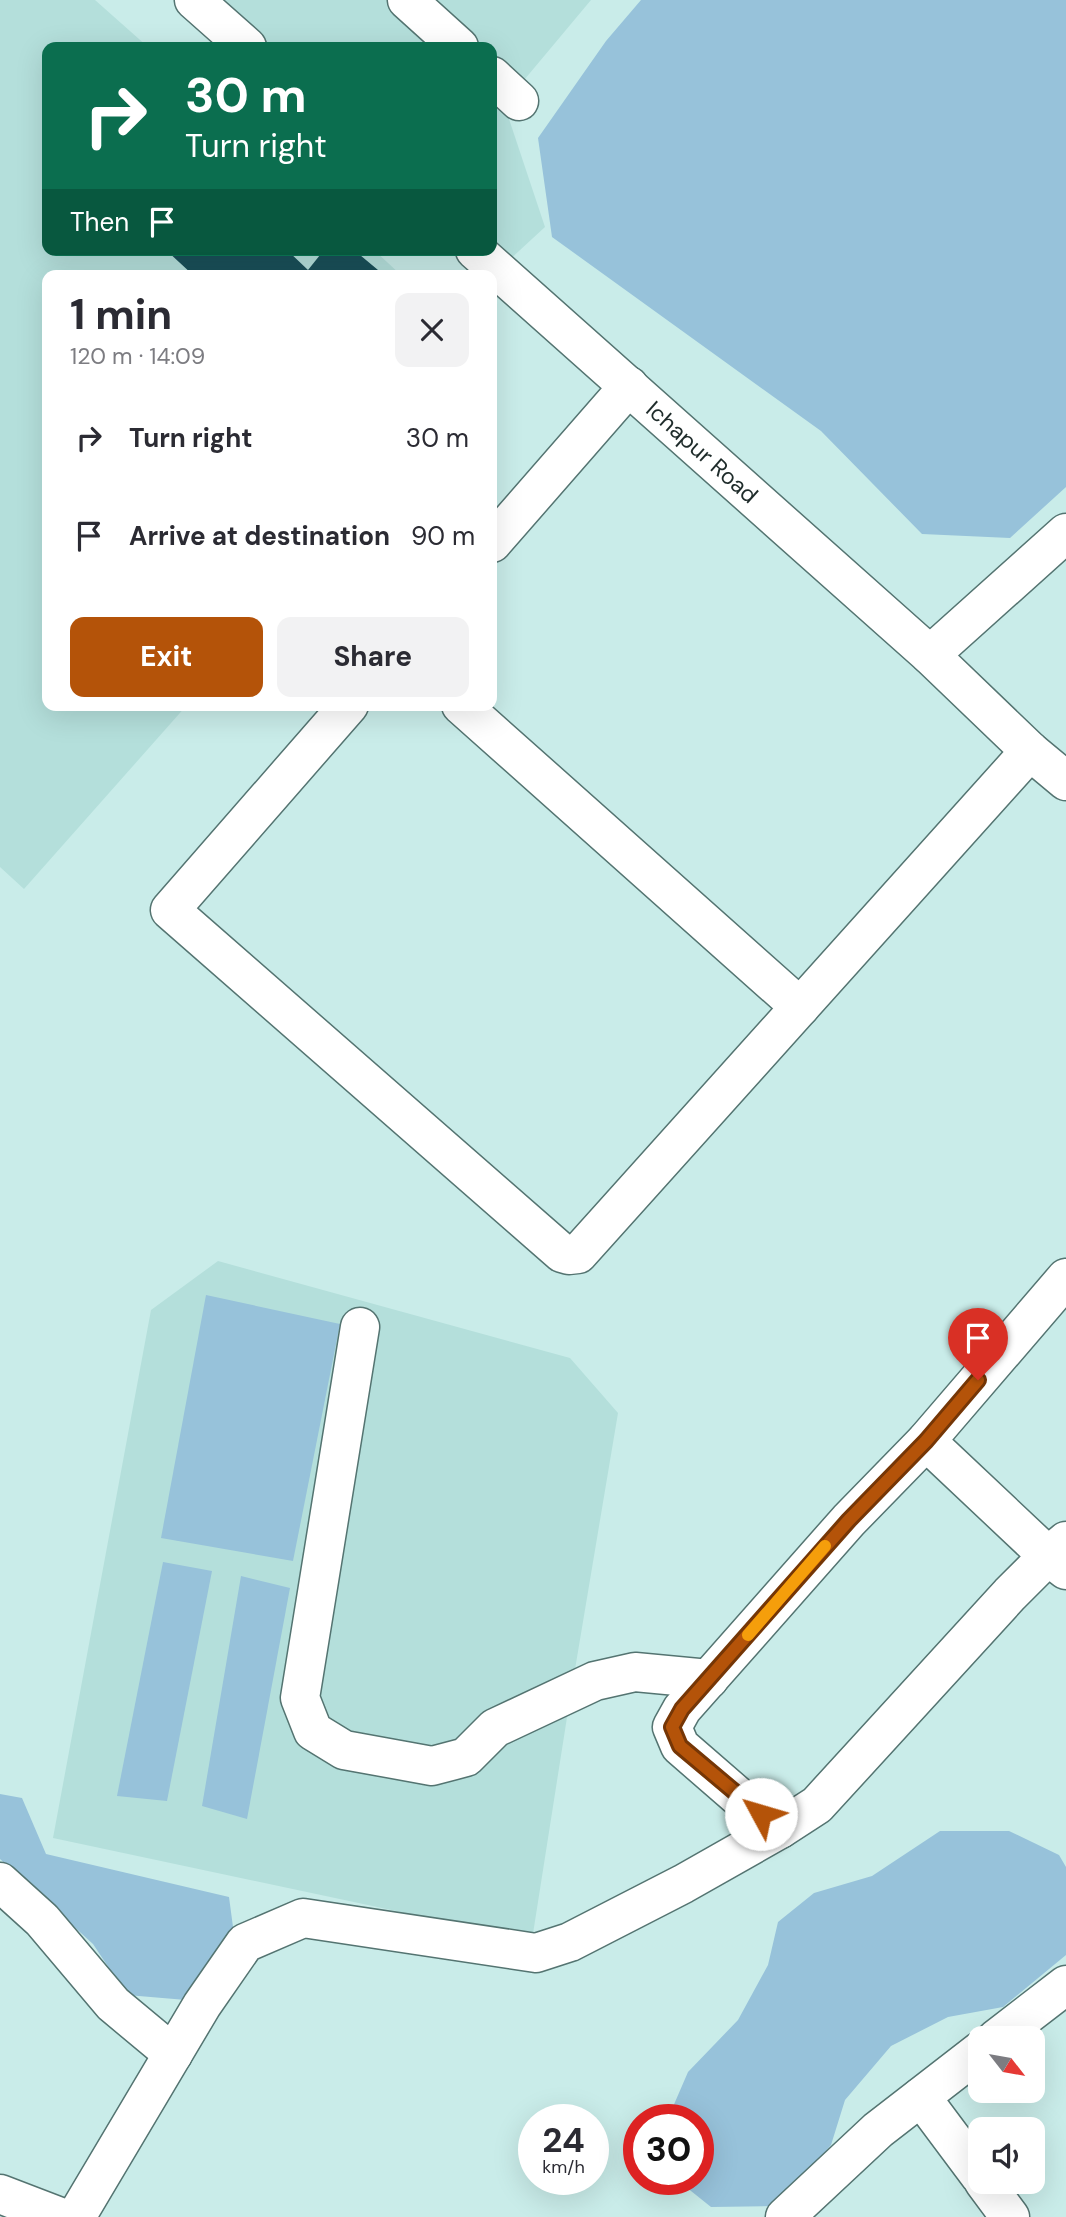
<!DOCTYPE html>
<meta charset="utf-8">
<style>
:root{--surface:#fff;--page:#f2f2f3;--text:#2b2b33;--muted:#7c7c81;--accent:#b45309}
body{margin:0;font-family:"DM Sans",sans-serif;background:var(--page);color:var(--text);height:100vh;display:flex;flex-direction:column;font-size:26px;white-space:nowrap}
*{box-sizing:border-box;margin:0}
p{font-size:23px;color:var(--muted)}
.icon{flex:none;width:38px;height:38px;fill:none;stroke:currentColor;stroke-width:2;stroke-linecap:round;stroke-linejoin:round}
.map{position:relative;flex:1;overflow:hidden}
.details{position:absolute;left:42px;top:270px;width:455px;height:441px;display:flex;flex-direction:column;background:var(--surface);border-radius:14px;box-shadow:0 7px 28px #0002}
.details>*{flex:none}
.guide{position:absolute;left:42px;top:42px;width:455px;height:214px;border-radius:14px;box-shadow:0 7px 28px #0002;background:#0b6e4f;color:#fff;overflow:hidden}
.needle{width:46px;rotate:121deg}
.controls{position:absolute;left:968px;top:2026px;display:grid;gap:14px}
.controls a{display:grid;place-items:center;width:77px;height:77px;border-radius:14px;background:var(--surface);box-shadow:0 7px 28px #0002;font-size:35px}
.speed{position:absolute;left:518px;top:2104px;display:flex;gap:14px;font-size:35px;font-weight:700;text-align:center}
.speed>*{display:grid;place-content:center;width:91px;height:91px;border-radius:50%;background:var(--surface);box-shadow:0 7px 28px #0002;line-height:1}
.speed small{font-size:18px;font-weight:400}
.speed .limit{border:10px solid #d22;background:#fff;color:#111}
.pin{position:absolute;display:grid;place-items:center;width:60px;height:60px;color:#fff;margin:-72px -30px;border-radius:50% 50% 50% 0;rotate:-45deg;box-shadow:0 0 7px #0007}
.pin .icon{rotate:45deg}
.me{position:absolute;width:77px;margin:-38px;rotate:309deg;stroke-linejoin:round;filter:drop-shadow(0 0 5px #0008)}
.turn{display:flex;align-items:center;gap:24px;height:147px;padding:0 28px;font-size:32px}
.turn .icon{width:91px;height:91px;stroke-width:2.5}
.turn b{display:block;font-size:49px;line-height:60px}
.then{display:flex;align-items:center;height:66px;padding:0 28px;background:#0003;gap:14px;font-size:26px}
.round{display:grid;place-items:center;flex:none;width:74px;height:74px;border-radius:14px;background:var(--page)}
.headline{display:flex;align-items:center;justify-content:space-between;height:119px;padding:0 28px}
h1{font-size:42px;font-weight:700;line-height:52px}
.cta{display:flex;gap:14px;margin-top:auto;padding:14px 28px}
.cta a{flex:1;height:80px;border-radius:14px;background:var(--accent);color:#fff;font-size:28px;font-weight:700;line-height:80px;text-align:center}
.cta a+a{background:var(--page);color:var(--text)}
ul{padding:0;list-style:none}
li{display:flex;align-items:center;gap:21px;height:98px;padding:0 28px}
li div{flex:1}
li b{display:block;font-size:26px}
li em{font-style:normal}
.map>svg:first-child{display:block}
.built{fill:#b4dfdb}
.water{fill:#97c2da}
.building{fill:#1a5059}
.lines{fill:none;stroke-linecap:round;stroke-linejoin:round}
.minor-casing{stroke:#547471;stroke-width:41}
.minor{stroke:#fff;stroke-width:38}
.route-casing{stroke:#753606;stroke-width:18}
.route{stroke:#b45309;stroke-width:12}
.slow{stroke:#f59e0b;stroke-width:12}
.labels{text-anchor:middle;stroke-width:7;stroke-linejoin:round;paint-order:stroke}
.street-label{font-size:23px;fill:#1e2b2a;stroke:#c9ece9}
</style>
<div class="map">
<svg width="1066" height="2217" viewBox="0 0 1066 2217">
<rect width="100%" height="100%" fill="#c9ece9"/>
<g class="built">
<path d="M0,0H95L148,47H47V250H374L401,275H47V705H187L24,889L0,867Z"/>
<path d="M210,0H591L504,104L545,227L506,263L492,250V47H263Z"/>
<path d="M218,1261L570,1358L618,1413L568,1711L532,1940L53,1838L151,1310Z"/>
</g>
<g class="water">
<path d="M641,0H1066V487L1010,538L922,534L821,431L552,237L538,138L606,41Z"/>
<path d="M206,1295L340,1324L293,1561L161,1538Z"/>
<path d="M163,1562L212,1571L167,1801L117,1796Z"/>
<path d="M241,1576L290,1588L247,1819L202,1806Z"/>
<path d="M0,1794L22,1798L46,1854L229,1897L233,1927L186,2000L127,1995L93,1944L0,1859Z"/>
<path d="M940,1831H1009L1059,1855L1066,1867V1955L1003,2007L948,2017L891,2046L845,2100L831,2145L778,2206L711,2207L676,2179H698V2119H669V2116L688,2072L738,2020L768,1965L778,1922L814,1893L872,1876Z"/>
</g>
<path class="building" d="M166,250H287L308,270L324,250H354L384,275H193Z"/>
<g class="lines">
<defs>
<g id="minor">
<path d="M194,0L247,47"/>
<path d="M407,0L459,47"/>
<path d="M492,76L519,101"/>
<path id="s1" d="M475,250L930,655L1030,751L1066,781"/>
<path d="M492,543L629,386"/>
<path d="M930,655L1066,533"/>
<path d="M349,705L170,910L562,1253L569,1255L578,1254L1030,751"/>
<path d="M461,705L800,1007"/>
<path d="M360,1327L300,1698L313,1731L344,1750L432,1766L466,1757L495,1728L595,1681L635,1672L709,1679"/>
<path d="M926,1441L1048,1556L1066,1570"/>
<path d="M780,1829L741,1799L680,1746L672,1727L682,1709L849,1520L926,1441L1066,1278"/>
<path d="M0,1882L42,1920L113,2004L173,2054"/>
<path d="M996,2039L1066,1985"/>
<path d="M921,2097L980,2176"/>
<path d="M984,2182L1010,2217"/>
<path d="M0,2194L60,2217"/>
<path d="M76,2217L202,2005L245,1943L303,1918L536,1953L570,1942L683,1884L780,1829L817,1805L1010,1594L1048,1556L1066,1541"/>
<path d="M785,2217L878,2130L980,2051"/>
</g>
</defs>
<use href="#minor" class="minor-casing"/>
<use href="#minor" class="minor"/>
</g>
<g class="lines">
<defs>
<path id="route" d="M761,1814L680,1746L672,1727L682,1709L849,1520L926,1441L978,1380"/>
</defs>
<use href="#route" class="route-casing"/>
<use href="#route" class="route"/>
<path class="slow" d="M748,1635L825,1546"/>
</g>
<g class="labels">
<g class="street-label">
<text dy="8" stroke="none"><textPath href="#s1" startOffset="304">Ichapur Road</textPath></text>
</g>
</g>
</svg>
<div class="controls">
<a><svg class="needle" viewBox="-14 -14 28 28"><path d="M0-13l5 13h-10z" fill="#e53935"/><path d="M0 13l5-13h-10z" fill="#7c7c81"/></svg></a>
<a><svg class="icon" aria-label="sound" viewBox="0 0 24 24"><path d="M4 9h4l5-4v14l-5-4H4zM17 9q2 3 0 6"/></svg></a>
</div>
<div class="speed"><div>24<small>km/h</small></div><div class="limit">30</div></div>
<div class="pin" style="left:978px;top:1380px;background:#d93025"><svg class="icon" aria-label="arrive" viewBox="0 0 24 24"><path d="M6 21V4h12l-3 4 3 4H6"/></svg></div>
<svg class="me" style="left:761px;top:1814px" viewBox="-20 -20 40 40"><circle r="19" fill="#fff"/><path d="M0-13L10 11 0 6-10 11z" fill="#b45309"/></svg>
<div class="guide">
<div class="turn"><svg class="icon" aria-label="right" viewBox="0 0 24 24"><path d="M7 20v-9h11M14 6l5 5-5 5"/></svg><div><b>30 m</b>Turn right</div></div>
<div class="then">Then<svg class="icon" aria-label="arrive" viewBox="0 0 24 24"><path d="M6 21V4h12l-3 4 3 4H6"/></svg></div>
</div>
<section class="details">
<div class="headline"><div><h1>1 min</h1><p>120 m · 14:09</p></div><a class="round"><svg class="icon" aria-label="close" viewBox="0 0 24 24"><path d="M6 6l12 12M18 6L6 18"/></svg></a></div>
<ul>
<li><svg class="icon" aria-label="right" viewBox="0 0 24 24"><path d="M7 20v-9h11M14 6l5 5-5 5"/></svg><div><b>Turn right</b></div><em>30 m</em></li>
<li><svg class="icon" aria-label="arrive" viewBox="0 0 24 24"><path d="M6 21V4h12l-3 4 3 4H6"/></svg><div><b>Arrive at destination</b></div><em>90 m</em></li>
</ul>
<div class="cta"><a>Exit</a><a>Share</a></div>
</section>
</div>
